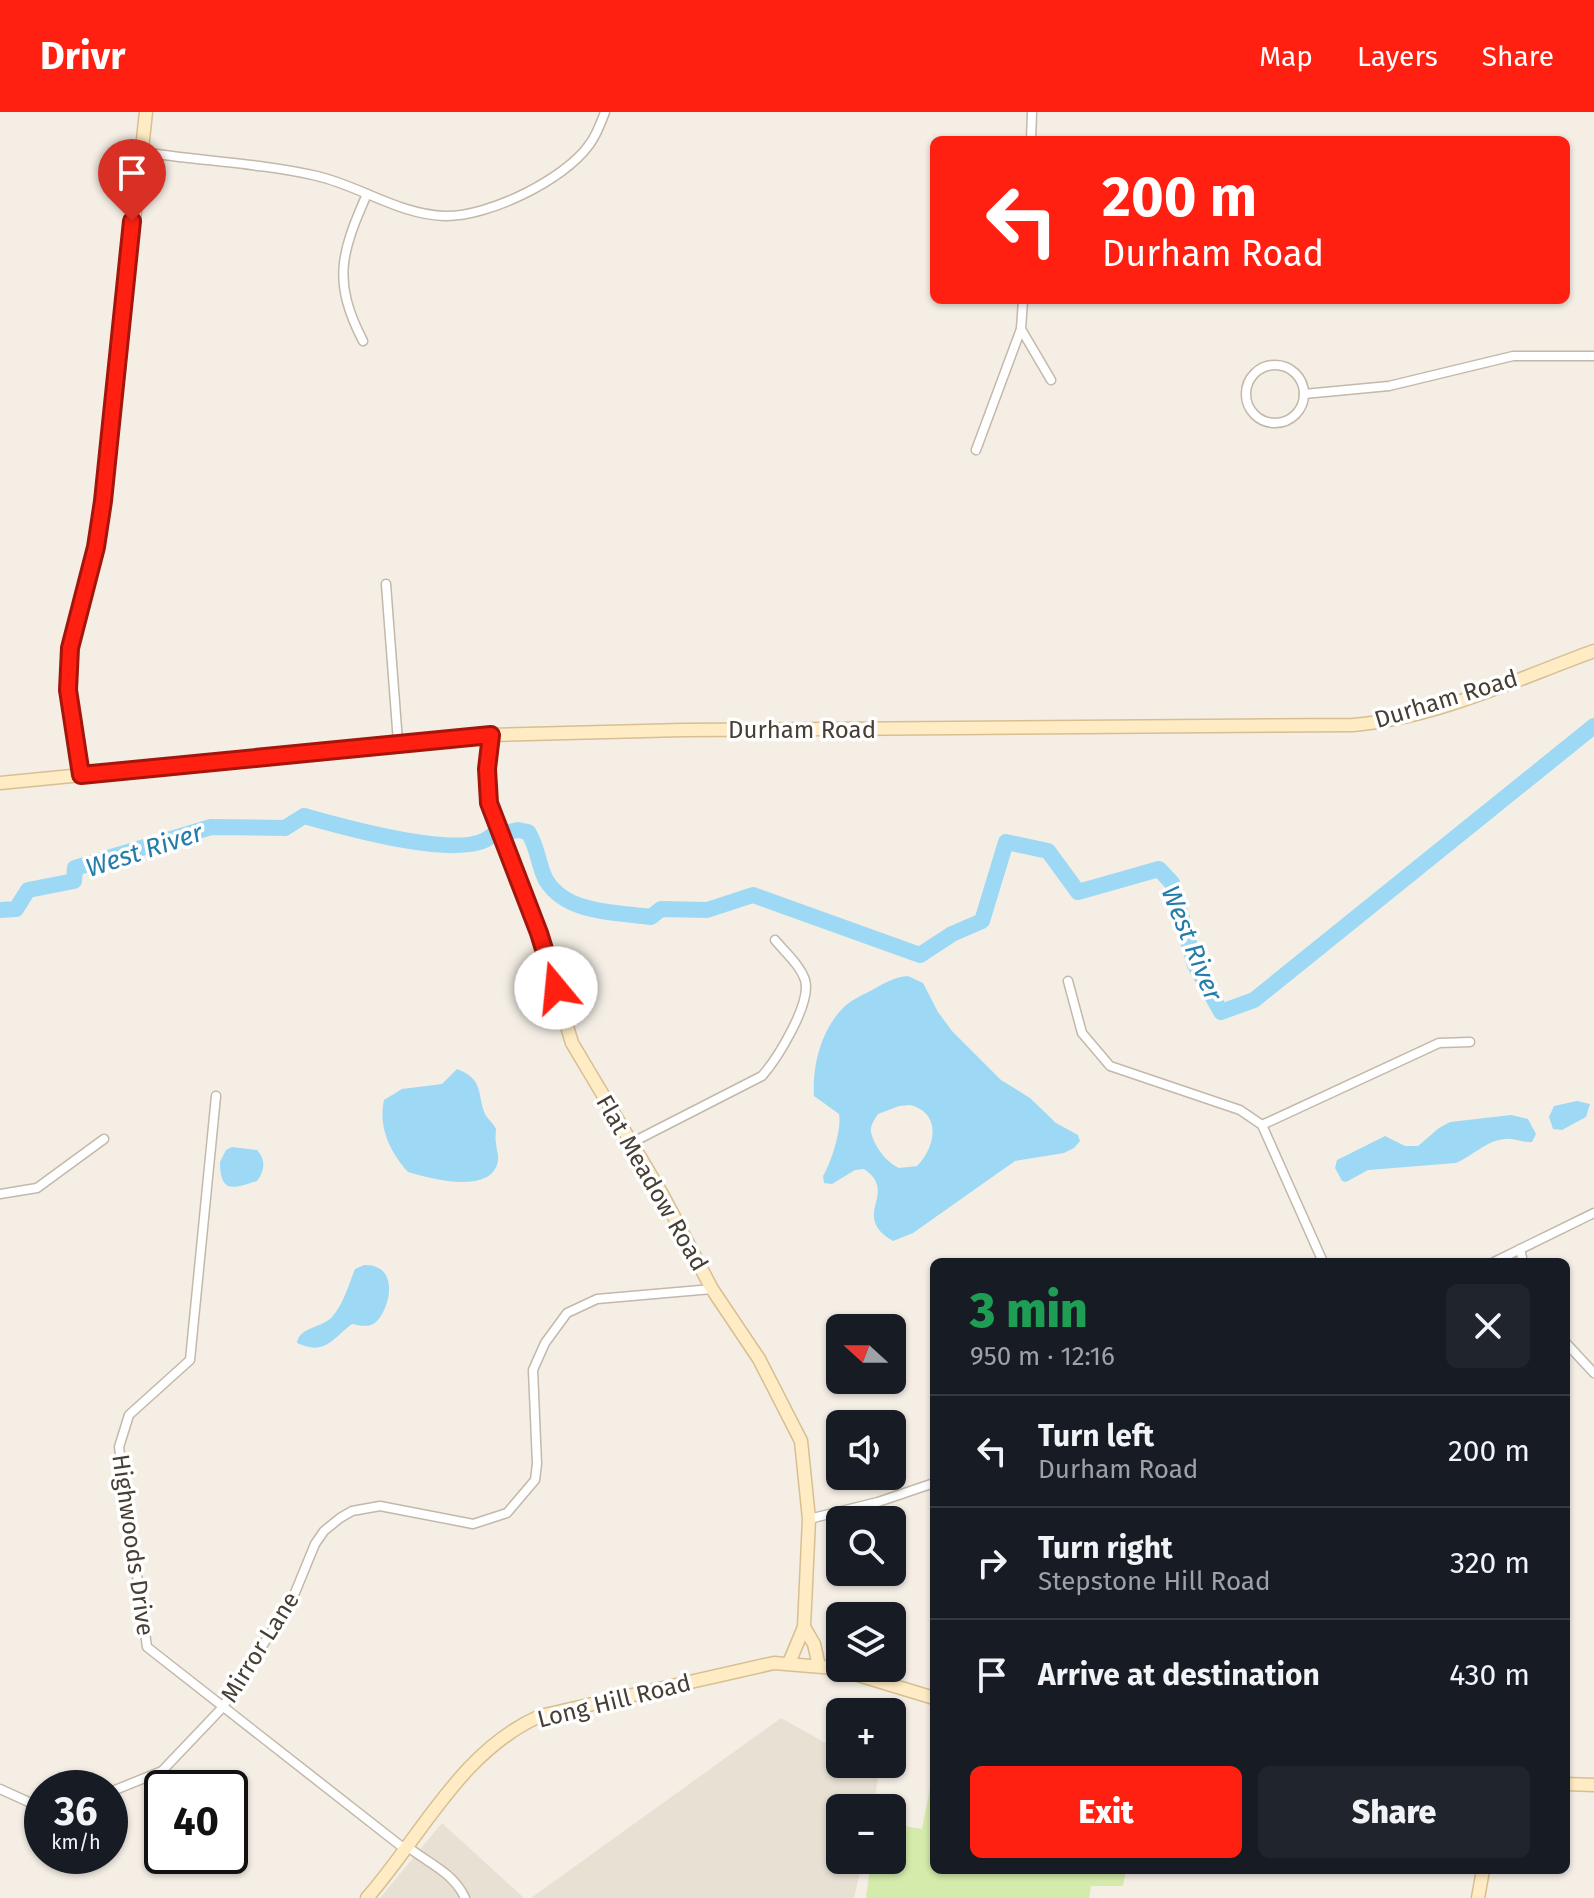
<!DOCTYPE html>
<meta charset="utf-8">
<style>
:root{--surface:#171b24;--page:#20242c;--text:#f1f3f6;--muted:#9ea1a6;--line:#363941;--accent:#ff2011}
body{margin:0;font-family:"Fira Sans",sans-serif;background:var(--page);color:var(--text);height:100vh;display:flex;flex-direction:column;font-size:30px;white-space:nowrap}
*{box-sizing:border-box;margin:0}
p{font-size:26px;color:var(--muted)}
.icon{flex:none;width:44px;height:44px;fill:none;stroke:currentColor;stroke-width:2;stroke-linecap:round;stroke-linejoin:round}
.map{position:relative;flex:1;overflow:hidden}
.sheet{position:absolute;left:930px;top:1146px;width:640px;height:616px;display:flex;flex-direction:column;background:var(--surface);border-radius:12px;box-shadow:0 2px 6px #0004}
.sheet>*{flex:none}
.top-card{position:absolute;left:930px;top:24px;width:640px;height:168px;border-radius:12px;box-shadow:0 2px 6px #0004;background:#ff2011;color:#fff;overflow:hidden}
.needle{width:52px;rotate:291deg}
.controls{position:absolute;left:826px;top:1202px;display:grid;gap:16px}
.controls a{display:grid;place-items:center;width:80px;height:80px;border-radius:12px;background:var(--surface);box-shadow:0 2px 6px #0004;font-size:40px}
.speed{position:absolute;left:24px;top:1658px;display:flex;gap:16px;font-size:40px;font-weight:700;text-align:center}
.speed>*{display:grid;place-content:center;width:104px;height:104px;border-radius:50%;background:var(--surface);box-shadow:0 2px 6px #0004;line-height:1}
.speed small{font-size:20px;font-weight:400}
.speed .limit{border:4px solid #111;border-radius:12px;background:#fff;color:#111}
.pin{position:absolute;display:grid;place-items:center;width:68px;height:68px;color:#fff;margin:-82px -34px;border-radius:50% 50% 50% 0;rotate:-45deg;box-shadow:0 0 8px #0007}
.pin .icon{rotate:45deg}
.me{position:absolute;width:88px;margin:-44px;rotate:343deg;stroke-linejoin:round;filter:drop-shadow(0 0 6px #0008)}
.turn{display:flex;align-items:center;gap:28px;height:168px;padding:0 40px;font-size:36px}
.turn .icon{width:104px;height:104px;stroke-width:2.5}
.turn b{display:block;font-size:56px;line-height:68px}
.round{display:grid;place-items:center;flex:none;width:84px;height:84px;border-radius:12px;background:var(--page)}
.head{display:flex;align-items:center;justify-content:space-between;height:136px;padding:0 40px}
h1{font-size:48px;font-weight:800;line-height:60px;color:#1e9e55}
.cta{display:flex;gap:16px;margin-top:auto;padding:16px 40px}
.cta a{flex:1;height:92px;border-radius:12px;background:var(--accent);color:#fff;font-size:32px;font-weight:800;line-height:92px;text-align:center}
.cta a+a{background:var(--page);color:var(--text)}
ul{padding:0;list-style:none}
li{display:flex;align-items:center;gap:24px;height:112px;padding:0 40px;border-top:2px solid var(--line)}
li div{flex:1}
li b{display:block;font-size:30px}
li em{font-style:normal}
header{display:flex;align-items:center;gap:48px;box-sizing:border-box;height:112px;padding:0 40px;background:var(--accent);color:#fff}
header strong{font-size:38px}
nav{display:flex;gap:44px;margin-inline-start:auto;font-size:28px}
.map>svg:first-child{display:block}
.residential{fill:#e8e0d3}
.green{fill:#d4ebab}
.water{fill:#9dd9f5;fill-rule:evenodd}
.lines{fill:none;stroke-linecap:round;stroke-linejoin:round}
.river{stroke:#9dd9f5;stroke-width:16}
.street-casing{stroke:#c3b8aa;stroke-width:11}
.secondary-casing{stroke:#d7bf92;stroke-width:15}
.street{stroke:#fff;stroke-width:8}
.secondary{stroke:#ffecc4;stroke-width:12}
.route-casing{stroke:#a6150b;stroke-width:20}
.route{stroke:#ff2011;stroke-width:14}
.labels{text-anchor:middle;stroke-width:7;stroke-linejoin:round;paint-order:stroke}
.street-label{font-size:24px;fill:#473e34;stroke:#fff}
.water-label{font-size:26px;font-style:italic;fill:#247ca8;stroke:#fff}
</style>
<header>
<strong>Drivr</strong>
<nav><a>Map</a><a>Layers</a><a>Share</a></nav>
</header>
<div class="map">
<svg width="1594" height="1786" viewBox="0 0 1594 1786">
<rect width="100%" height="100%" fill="#f4eee5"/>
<g class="residential">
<path d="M781,1606L840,1639V1652H864L879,1661L873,1696H840V1748H863L854,1786H531Z"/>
<path d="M442,1711L524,1786H380Z"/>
</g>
<path class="green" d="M934,1655V1758H1126L1123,1774H1091L1089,1786H866L871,1748H892V1712L922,1717Z"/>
<g class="water">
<path d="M908,864L923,871L938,900L952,919L1001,968L1030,986L1056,1011L1078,1023L1080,1029L1074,1036L1064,1041L1015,1049L913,1121L893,1129C849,1103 900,1082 864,1057L855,1058L832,1072L824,1071L823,1064C831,1051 842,1017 839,1002L814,984C812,954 821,919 842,897C850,888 863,883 874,877C885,871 894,865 908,864ZM910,993C942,1001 936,1035 917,1054L899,1056C886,1050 874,1034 871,1020C870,1013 875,1007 878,1002L899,994Z"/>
<path d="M457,957C484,967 477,982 485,1002C488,1007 494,1012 496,1017C496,1019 495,1028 496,1030C496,1037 499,1042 498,1049C492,1083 431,1067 408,1060C390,1040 378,1015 384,988L402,977L442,972Z"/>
<path d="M1577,989L1590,992L1586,1005L1562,1018L1553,1017L1549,1005L1554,994Z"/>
<path d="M1511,1003L1528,1007L1536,1022L1532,1030C1523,1031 1514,1026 1505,1027C1485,1029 1473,1044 1456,1051L1368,1058L1346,1070L1342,1069L1335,1056L1337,1048L1385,1024L1405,1034H1418L1439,1016L1450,1010Z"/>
<path d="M232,1035L257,1038C266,1048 265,1058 257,1069C235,1076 220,1083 220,1050L226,1038Z"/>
<path d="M364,1153C405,1152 387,1208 371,1213C365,1215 358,1213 352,1212C332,1227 325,1244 297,1231C299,1215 322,1216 332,1205C343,1193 349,1172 355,1157Z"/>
</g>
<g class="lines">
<g class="river">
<path d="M509,720L518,718L528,720C538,735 538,753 546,768C566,802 616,800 651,805L661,797L707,798L753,783L920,843L952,822L982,809L1006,730L1048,739L1078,780L1159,757L1172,771L1195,853L1221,900L1254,888L1594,614"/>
<path d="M0,798L16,797L28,778L74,769L75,756L211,715L285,716L304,704C340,714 463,750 491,724"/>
</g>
<defs>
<g id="street">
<path d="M1031,28L1032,0"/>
<path d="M142,40C200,49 260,51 317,64C360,74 400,103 445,104C488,105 564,68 589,33C596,24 601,11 605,0"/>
<path d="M1023,188L1021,217L1051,268"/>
<path d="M363,229C332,169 341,141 367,82"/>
<circle cx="1275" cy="282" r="29"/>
<path d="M1304,282L1389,274L1513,244H1594"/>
<path d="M976,338L1021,217"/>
<path d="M386,472L398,630"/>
<path d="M1068,869L1082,921L1110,954L1240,998L1262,1013L1323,1150"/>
<path d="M216,984L190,1248L129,1303L119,1335L147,1535L406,1738"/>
<path d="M1262,1013L1439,931L1470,930"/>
<path d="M631,1031L762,964C777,947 812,891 805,868C800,853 785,840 775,828"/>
<path d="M0,1082L37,1076L104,1027"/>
<path d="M1520,1137L1523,1150"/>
<path d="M1494,1150L1594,1101"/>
<path d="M1566,1231L1594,1261"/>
<path d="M809,1407L878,1390L934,1371"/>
<path d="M0,1677L42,1696"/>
<path d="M110,1680L162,1659L222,1596L292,1488L315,1432L324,1419L340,1406L352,1399L380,1394L473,1412L507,1401L535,1368L537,1352L533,1258L545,1231L567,1201L597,1187L712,1177"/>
<path d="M408,1735C428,1751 454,1761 465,1786"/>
</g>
<g id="secondary">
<path d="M491,623L487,657L489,691L539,821L572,931L662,1082L712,1177L759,1247L801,1329L809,1407L804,1515L789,1551"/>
<path d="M81,663L68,578L70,536L96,435L103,389L146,0"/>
<path d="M0,671L491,623L683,618L1353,613C1436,606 1517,567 1594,539"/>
<path d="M804,1515L814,1532L819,1554"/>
<path d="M1566,1672L1594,1673"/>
<path d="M367,1786C422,1723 461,1639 540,1604L774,1551L835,1556L934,1586"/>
<path d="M1478,1786L1483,1758"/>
</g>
</defs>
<use href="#street" class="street-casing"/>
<use href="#secondary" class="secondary-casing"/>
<use href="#street" class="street"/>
<use href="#secondary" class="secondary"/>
</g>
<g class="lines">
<defs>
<path id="route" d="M132,109L103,389L96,435L70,536L68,578L81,663L491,623L487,657L489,691L539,821L556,876"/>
</defs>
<use href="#route" class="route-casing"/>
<use href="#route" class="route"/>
</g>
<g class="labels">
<g class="street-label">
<text transform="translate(1446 587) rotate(-17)" y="8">Durham Road</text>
<text x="802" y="626">Durham Road</text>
<text transform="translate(652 1071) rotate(60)" y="8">Flat Meadow Road</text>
<text transform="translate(133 1433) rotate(82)" y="8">Highwoods Drive</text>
<text transform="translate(260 1535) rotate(-58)" y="8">Mirror Lane</text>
<text transform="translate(614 1589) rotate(-14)" y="8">Long Hill Road</text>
</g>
<g class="water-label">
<text transform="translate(144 738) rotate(-18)" y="9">West River</text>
<text transform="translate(1192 831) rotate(68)" y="9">West River</text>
</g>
</g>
</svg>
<div class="controls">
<a><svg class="needle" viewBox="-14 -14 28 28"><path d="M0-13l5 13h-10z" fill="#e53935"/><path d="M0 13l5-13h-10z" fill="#9ea1a6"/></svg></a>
<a><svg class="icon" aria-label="sound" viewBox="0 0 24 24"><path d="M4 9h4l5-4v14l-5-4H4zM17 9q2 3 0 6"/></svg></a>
<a><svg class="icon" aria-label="search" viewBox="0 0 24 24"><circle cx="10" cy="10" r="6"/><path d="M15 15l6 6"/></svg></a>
<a><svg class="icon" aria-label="layers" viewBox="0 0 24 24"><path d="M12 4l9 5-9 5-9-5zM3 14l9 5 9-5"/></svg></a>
<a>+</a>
<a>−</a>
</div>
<div class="speed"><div>36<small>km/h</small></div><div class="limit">40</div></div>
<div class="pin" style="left:132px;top:109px;background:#d93025"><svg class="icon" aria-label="arrive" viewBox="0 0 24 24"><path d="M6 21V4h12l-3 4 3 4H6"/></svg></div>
<svg class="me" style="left:556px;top:876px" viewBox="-20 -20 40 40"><circle r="19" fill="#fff"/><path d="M0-13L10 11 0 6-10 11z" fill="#ff2011"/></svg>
<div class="top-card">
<div class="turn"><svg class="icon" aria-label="left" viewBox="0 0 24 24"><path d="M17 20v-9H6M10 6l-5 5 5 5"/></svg><div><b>200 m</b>Durham Road</div></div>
</div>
<section class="sheet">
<div class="head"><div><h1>3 min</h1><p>950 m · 12:16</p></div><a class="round"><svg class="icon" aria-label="close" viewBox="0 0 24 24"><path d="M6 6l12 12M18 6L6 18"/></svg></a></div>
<ul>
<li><svg class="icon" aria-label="left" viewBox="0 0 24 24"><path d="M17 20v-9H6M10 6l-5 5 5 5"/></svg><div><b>Turn left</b><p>Durham Road</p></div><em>200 m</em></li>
<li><svg class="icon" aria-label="right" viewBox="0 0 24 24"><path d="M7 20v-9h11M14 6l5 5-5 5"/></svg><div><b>Turn right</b><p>Stepstone Hill Road</p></div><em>320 m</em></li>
<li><svg class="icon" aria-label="arrive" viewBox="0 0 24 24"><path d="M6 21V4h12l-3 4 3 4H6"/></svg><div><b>Arrive at destination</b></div><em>430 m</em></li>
</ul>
<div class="cta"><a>Exit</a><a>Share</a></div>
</section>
</div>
